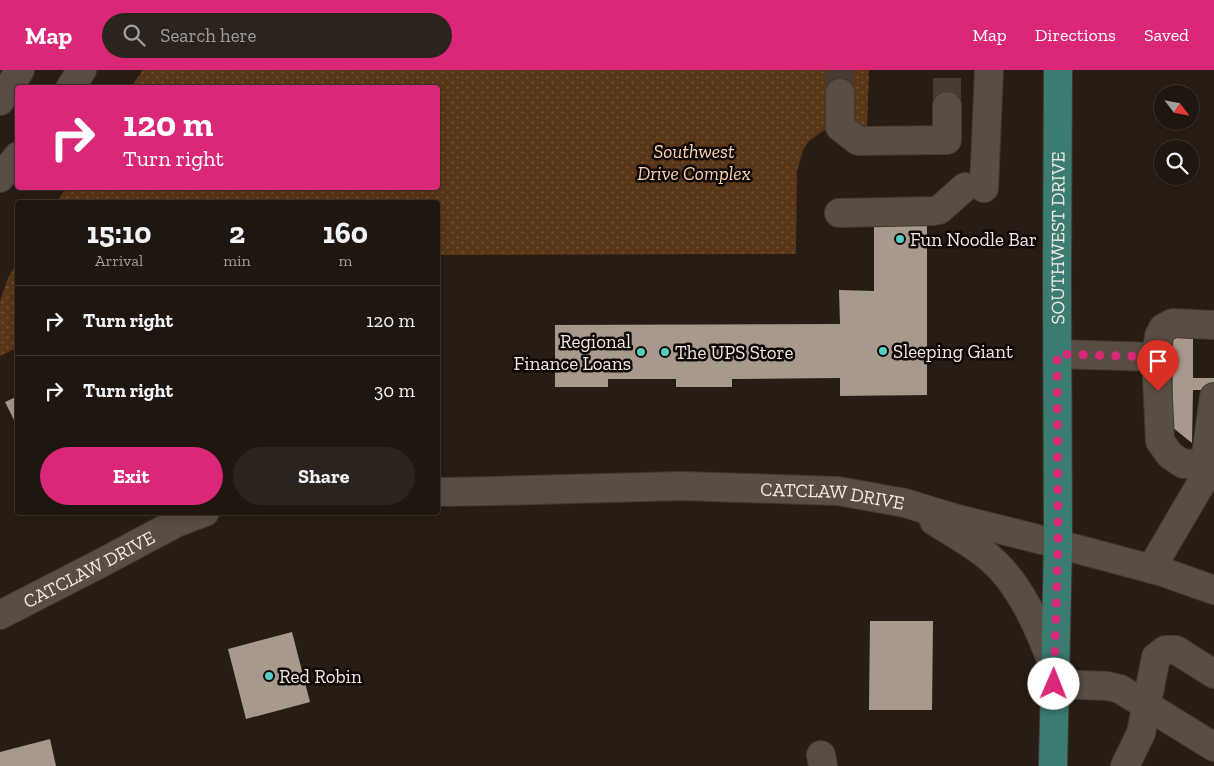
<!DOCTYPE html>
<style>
:root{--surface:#1e160f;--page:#2b231d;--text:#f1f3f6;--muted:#a19f9e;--line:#3c352f;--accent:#db2777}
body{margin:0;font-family:"Zilla Slab",serif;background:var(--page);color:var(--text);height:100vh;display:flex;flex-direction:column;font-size:19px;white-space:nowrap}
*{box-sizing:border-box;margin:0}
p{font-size:16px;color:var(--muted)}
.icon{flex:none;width:28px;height:28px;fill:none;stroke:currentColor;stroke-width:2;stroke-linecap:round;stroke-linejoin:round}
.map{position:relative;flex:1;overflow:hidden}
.panel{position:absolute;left:15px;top:130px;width:425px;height:315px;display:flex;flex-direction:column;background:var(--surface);border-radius:5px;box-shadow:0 2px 8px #0003,0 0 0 1px var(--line)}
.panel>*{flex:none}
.guide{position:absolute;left:15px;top:15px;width:425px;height:105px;border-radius:5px;box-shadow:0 2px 8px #0003,0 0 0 1px var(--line);background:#db2777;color:#fff;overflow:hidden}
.needle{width:32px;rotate:122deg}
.fabs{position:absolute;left:1154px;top:15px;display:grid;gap:10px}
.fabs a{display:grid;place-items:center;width:45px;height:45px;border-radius:50%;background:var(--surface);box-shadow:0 2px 8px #0003,0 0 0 1px var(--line);font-size:25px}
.pin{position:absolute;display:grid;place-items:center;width:42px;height:42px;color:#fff;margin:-51px -21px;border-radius:50% 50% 50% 0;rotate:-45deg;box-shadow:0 0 5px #0007}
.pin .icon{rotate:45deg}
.me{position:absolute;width:55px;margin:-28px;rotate:1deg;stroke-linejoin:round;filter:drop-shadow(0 0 4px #0008)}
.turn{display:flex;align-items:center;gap:18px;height:105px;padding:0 25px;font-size:22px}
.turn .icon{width:65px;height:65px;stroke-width:2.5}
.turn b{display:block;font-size:35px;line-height:42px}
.eta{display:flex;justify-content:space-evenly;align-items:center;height:85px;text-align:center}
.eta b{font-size:30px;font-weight:700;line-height:35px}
.cta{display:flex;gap:10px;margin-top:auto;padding:10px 25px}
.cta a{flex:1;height:58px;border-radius:30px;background:var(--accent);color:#fff;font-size:20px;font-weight:700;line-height:58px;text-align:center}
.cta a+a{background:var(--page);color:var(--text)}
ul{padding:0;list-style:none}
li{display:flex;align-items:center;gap:15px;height:70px;padding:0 25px;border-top:1px solid var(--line)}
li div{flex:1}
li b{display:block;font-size:19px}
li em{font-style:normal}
header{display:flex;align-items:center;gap:30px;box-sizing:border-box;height:70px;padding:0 25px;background:var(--accent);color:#fff}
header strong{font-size:24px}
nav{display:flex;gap:28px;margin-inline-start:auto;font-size:18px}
.search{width:350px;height:45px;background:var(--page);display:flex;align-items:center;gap:12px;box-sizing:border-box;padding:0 18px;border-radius:28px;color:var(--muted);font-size:19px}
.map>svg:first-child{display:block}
.park{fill:url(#park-dots)}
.building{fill:#a8998d}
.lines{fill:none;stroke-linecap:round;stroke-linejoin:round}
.minor-tunnel{stroke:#463c33;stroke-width:28;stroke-dasharray:28 14;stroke-linecap:butt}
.minor-casing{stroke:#423934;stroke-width:30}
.major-casing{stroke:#423934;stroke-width:30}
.minor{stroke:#5a4d43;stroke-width:28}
.major{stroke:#3a7c72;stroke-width:28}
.route{stroke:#db2777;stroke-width:9;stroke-dasharray:0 16.2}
.poi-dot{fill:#57cec2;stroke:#0d0805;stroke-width:2}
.labels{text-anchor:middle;stroke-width:5;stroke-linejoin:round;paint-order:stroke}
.park-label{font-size:19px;font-style:italic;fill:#fdd5b6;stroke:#0d0805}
.street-label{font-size:19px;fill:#f3eae4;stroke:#0d0805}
.poi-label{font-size:19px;fill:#f3eae4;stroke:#0d0805;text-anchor:start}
</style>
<header>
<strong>Map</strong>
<div class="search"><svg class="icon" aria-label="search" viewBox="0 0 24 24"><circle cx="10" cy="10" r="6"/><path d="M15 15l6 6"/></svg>Search here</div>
<nav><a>Map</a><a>Directions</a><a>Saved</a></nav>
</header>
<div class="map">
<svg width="1214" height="696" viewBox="0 0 1214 696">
<defs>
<pattern id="park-dots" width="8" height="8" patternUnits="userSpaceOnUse" patternTransform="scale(1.25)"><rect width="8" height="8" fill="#593617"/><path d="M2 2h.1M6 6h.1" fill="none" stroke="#715339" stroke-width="1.8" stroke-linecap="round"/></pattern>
</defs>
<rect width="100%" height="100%" fill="#281d14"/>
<g class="park">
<path d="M143,0H869L867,59L834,57L823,61L809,71L803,80L797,101L796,184L438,185V132H57L66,118H438V18L131,17Z"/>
<path d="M17,193V278L0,286V231L8,208Z"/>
</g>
<g class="building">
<path d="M874,152H927V325L840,326V308L732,309V317H676V309H608V317H555V255L840,254L839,220L874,221Z"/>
<rect x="438" y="234" width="3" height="72"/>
<path d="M1173,266H1193V308H1214V320H1193L1192,373L1172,357Z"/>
<path d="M18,326V358L5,332Z"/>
<path d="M870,551H933L932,640H869Z"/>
<path d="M292,562L310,632L246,649L228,579Z"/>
<path d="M50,669L56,696H0V682Z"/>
</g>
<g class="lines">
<g class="minor-tunnel">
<path d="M839,0L840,23"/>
<path d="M947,36V0"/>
</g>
<defs>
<g id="minor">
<path d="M70,18L82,0"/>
<path d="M840,23V57L858,71L947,70V36"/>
<path d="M0,31L20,0"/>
<path d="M0,108L18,86"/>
<path d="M984,118L989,0"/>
<path d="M839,143L933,141L939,140L965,117"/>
<path d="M1057,284L1156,287L1160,371L1170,385L1183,394L1205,393L1202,412L1151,499"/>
<path d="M1156,287L1159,266L1163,258L1173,253L1214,255"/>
<path d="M1205,393L1214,327"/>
<path id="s1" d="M438,422L494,421L682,416L838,421L905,433L954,448L1058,474L1163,502L1214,520"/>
<path d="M934,451C951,462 970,472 986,485C1020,511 1041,562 1055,601"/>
<path id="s2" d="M0,545L103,492L176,453L205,442"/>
<path d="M1054,614L1107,616L1120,619L1214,677"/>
<path d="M821,685L823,696"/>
<path d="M1125,696L1141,663L1156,587L1165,580H1176L1214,604"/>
</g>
<g id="major">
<path id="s3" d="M1053,696L1058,474L1057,210L1058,0"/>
</g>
</defs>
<use href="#minor" class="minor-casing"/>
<use href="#major" class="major-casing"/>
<use href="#minor" class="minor"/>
<use href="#major" class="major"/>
</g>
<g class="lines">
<path class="route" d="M1054,614L1058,474L1057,284L1156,287L1158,321"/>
</g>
<g class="poi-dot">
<circle cx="900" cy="169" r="5"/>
<circle cx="883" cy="281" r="5"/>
<circle cx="641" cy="282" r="5"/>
<circle cx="665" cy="282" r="5"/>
<circle cx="269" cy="606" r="5"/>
</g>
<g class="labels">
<g class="park-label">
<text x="694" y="88">Southwest<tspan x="694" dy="22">Drive Complex</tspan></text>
</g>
<g class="street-label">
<text dy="7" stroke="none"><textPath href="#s3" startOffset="528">SOUTHWEST DRIVE</textPath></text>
<text dy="7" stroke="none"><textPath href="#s1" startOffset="395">CATCLAW DRIVE</textPath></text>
<text dy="7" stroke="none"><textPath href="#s2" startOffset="100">CATCLAW DRIVE</textPath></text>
</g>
<g class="poi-label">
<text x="910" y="176">Fun Noodle Bar</text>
<text x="631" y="278" text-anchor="end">Regional<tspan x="631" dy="22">Finance Loans</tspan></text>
<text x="893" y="288">Sleeping Giant</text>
<text x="675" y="289">The UPS Store</text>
<text x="279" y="613">Red Robin</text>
</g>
</g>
</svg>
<div class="fabs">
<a><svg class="needle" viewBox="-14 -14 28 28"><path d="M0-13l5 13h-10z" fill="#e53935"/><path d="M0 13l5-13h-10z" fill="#a19f9e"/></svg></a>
<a><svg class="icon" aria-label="search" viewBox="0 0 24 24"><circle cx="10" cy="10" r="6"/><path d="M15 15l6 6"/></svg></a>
</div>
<div class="pin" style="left:1158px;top:321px;background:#d93025"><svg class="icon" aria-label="arrive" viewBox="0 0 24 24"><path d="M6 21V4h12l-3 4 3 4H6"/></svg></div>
<svg class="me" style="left:1054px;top:614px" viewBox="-20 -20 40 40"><circle r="19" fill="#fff"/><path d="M0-13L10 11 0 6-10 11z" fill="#db2777"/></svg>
<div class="guide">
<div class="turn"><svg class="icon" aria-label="right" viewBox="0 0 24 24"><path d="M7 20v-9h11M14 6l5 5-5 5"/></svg><div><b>120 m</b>Turn right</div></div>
</div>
<section class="panel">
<div class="eta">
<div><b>15:10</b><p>Arrival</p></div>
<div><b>2</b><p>min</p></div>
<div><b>160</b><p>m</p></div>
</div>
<ul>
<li><svg class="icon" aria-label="right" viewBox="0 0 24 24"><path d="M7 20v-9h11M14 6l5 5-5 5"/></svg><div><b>Turn right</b></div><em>120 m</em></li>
<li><svg class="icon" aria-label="right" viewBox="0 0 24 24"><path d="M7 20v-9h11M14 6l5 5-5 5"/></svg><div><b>Turn right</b></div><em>30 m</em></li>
</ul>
<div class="cta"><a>Exit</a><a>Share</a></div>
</section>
</div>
